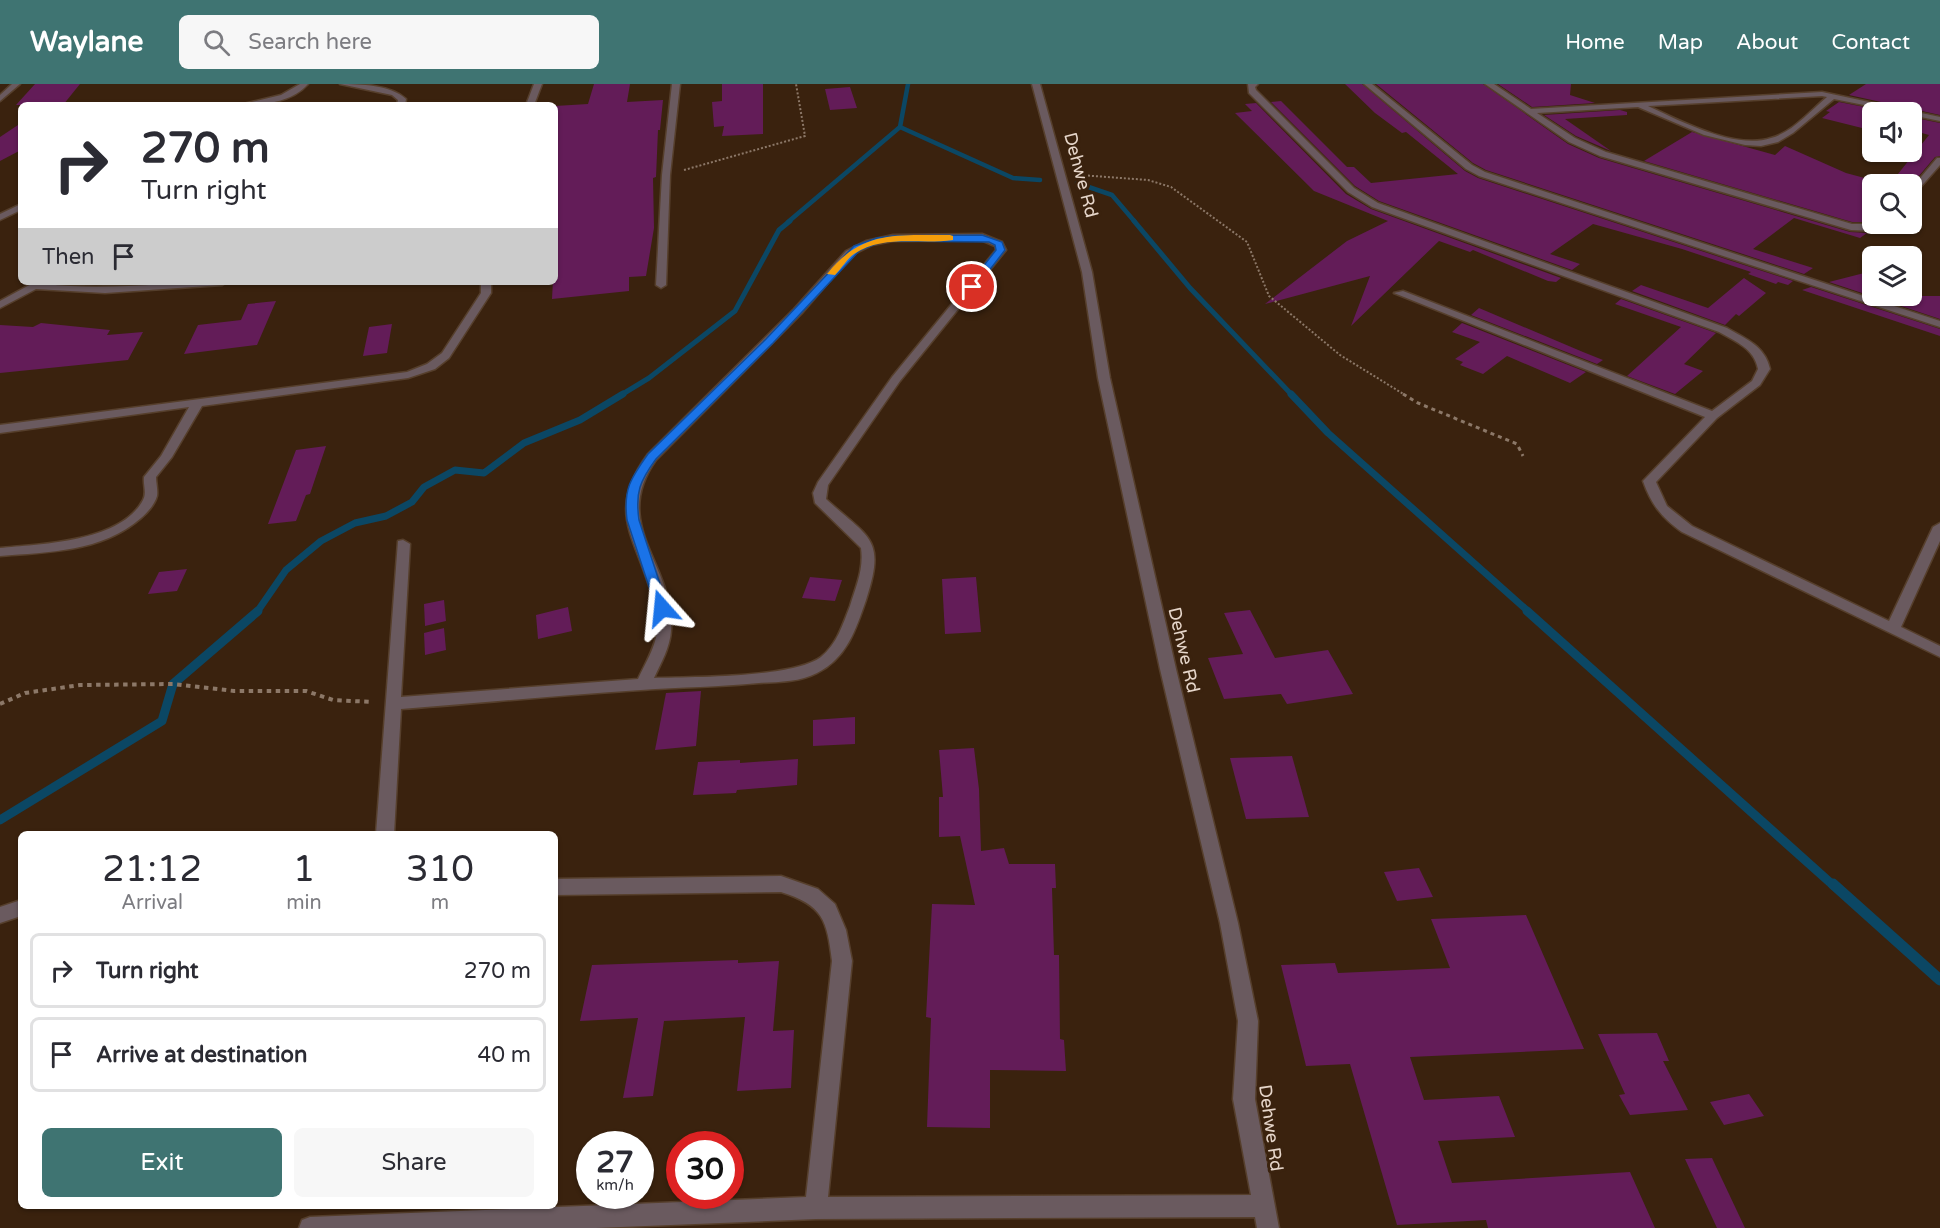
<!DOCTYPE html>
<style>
:root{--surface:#fff;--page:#f7f7f7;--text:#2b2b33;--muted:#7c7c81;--line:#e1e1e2;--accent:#3f7472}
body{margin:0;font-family:"Varela Round",sans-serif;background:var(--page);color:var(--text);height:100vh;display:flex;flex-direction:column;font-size:22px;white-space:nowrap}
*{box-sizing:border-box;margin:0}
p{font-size:20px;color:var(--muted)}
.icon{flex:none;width:33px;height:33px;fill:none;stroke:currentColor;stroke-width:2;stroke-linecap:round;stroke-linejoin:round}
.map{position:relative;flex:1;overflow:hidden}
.sheet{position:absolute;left:18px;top:747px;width:540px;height:378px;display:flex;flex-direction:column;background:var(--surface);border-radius:9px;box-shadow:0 2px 4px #0004}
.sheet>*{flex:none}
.top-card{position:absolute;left:18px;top:18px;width:540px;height:183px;border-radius:9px;box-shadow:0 2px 4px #0004;background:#fff;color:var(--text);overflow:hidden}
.controls{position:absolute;left:1862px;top:18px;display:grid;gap:12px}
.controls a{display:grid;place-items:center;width:60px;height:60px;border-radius:9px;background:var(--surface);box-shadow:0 2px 4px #0004;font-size:30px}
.speed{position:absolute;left:576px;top:1047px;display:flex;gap:12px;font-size:30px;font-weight:700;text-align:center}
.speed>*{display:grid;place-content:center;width:78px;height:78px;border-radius:50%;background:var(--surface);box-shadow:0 2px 4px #0004;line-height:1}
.speed small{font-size:15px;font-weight:400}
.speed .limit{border:9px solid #d22;background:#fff;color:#111}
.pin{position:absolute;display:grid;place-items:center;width:51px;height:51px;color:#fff;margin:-26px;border:3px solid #fff;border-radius:50%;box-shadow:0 2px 6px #0007}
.me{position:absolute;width:66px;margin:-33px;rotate:342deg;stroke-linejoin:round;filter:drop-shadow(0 0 4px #0008)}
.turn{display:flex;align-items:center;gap:21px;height:126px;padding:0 24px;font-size:27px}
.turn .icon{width:78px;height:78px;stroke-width:2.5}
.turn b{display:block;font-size:42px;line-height:51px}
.then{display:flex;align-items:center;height:57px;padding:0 24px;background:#0003;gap:12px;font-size:22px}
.eta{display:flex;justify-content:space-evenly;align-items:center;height:102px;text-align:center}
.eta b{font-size:36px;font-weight:600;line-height:42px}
.cta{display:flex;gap:12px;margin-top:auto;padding:12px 24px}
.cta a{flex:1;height:69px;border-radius:9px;background:var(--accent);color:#fff;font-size:24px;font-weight:600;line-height:69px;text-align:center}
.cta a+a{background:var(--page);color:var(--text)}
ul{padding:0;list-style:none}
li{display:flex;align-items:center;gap:18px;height:75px;margin:0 12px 9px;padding:0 12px;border:3px solid var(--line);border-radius:9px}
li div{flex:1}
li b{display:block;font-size:22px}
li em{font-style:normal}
header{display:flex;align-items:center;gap:36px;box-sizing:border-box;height:84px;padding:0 30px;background:var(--accent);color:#fff}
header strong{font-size:28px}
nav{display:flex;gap:33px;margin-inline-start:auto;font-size:21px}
.search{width:420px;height:54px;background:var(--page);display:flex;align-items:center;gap:15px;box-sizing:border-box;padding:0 21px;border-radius:9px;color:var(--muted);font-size:22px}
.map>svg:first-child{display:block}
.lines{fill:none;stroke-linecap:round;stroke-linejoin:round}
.stream-far4{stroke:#0b4764;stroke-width:4.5}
.stream-far3{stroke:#0b4764;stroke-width:5}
.stream-far2{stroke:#0b4764;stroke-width:7}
.stream-far1{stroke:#0b4764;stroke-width:9}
.stream{stroke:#0b4764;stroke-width:11}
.building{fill:#631c58}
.minor-casing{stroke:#563f2c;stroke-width:3}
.path-far2{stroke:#8c7868;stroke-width:2;stroke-dasharray:2 2;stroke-linecap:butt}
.path-far1{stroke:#8c7868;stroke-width:3;stroke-dasharray:4 4;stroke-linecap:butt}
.path{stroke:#8c7868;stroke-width:4;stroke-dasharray:4.5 4.5;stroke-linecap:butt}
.minor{fill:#6a5a5f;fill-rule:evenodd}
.route{fill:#1a73e8;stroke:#114b97;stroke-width:1.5}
.slow{fill:#f59e0b}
.labels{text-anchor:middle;stroke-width:6;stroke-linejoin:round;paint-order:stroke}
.street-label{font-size:18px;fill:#e6d6ca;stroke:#3a220e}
</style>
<header>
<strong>Waylane</strong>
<div class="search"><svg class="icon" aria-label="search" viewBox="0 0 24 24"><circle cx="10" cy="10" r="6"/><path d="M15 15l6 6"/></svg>Search here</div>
<nav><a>Home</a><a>Map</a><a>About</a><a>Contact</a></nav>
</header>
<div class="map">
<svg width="1940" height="1144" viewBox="0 0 1940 1144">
<rect width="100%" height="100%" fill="#3a220e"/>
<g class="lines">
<g class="stream-far4">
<path d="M900,43L1013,94L1040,96"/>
<path d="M1077,99L1112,111L1135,138"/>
<path d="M788,138L900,43L908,0"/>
</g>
<g class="stream-far3">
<path d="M1134,137L1190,204L1292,311"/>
<path d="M621,311L649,294L735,227L779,146L790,137"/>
</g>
<g class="stream-far2">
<path d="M1291,310L1328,349L1529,528"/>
<path d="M257,528L286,486L321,457L355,439L386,432L412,418L424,403L455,386L484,389L524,359L580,336L623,310"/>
</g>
<g class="stream-far1">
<path d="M1527,527L1834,802"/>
<path d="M0,736L162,637L173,600L258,527"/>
</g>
<path class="stream" d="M1833,800L1940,896"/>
</g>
<g class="building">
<path d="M35,0H80L63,21H16Z"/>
<path d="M594,0H630L627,18L663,16L660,46H658L656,93L653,94L654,144L646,192L629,193V207L552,215L557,120H555V22L588,20Z"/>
<path d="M722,0H763V50L722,52L724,42L714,43L712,18L722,17Z"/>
<path d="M1345,0H1362L1465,87L1478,94L1793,197L1788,201L1778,198L1776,200L1748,190L1751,188L1682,165L1593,140L1550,170L1580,180L1572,186L1379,117L1355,102L1271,18L1281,17L1347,83H1354L1371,99L1458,90L1406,48L1402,49L1375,29Z"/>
<path d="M1376,0H1483L1568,60L1599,74L1850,148L1867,149L1860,154L1794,134L1753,165L1813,184L1804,190L1486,86L1473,79Z"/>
<path d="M1498,0H1571L1570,11L1595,19L1532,23Z"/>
<path d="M1866,0H1940V31L1849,11Z"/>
<path d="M850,3L857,24L830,26L825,5Z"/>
<path d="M1839,18L1890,28H1872L1870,46L1822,34L1830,28L1826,27Z"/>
<path d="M1256,19L1346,110L1371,125L1561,194L1556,198L1548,197L1473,166L1470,168L1439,157L1351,242L1370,192L1265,220L1347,157L1388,137L1314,107L1235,29L1252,27L1245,20Z"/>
<path d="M1620,26L1627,28V31L1565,35L1611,67L1576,52L1544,31Z"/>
<path d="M1911,33L1940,39V72L1935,73L1912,100H1890L1929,51L1911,46Z"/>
<path d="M21,39V66L0,77V53Z"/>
<path d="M1692,48L1775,71L1785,62L1846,89L1872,96V138H1852L1644,77Z"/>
<path d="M1872,187V212H1940V235L1829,198Z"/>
<path d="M1744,194L1766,209L1739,232L1736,230L1725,241L1632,207L1641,201L1708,224Z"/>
<path d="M1811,203L1940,245V252L1802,206Z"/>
<path d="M1621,215L1716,249L1684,280L1703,287L1675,310L1627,292L1681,243L1615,220Z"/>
<path d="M276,217L257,261L184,270L198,241L241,236L248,220Z"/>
<path d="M1479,224L1583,268L1603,276L1597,280L1471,231Z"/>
<path d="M41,239L110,246L107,251L143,248L128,276L0,289V241L33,243Z"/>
<path d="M1462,239L1586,288L1570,299L1507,272L1483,290L1460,281L1463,278L1455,275L1480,258L1452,248Z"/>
<path d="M392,240L387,269L363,272L369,243Z"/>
<path d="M326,362L310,410L306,411L296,437L268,440L296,366Z"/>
<path d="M187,485L177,507L148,510L159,488Z"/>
<path d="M810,493L842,496L835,517L802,514Z"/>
<path d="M976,493L981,548L945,550L942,495Z"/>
<path d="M444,516L446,537L425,542L424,520Z"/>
<path d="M568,523L572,547L538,555L536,531Z"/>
<path d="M1250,526L1275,574L1328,566L1353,610L1287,620L1281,610L1224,615L1208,574L1243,570L1224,529Z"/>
<path d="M444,544L446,566L425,571L424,549Z"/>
<path d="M701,607L696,662L655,666L666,609Z"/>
<path d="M855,633V660L813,662V636Z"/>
<path d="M974,664L979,705L981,767L1004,764L1009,780H1055L1056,804H1052L1054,871H1059L1060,955L1064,956L1066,987L990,986V1044L927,1043L931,934L926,933L932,820L975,821L960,752L939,753V713H943L939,666Z"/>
<path d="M1292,672L1309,733L1246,735L1230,674Z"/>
<path d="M798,675L797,701L737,706L736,709L693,711L698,678L740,676V679Z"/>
<path d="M1419,784L1433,813L1397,817L1384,788Z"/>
<path d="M1526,831L1584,965L1410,973L1424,1016L1499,1012L1515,1053L1438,1057L1452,1099L1630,1088L1655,1144H1488L1486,1136L1397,1141L1350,980L1306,982L1281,881L1335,879L1338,889L1450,884L1431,835Z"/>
<path d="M738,876V879L779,877L773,947L794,946L791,1004L737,1007L745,933L664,937L653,1012L623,1014L638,934L580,937L592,881Z"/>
<path d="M1657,949L1669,977H1663L1688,1026L1630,1031L1619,1011L1625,1010L1598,950Z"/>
<path d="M1749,1010L1764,1032L1724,1041L1710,1018Z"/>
<path d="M1712,1074L1745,1144H1717L1685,1075Z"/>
</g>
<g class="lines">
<defs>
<g id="minor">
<path d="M12,0H20L0,17V11Z"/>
<path d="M300,0H308C291,19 263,21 239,21L281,11Z"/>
<path d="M340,0C360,0 391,1 406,15L405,21H397L398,16L392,11Z"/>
<path d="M534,0H542L534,21H526Z"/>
<path d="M672,0H680L670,91L666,201L661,204L656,201L662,91Z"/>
<path d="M1032,0H1040L1092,188L1110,294L1176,585L1238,839L1258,937L1255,1015L1279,1144H1257L1255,1133L816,1135L596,1144H299L302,1136L310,1133L806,1113L832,877C827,836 823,821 781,808L555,811V795L781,792L818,805L835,820L846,846L852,877L828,1113L1251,1111L1233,1015L1238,937L1220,839L1160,585L1098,294L1082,188Z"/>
<path d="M1248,0H1258L1255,3L1256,6L1354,104L1378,119L1727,244C1746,255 1765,262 1770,285L1760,301L1717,334L1656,398L1667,422L1692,442L1889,537L1933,443L1940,439V457L1901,543L1940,562V573L1682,448C1662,434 1651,420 1643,397L1705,333L1394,209L1403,207L1712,327L1752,297L1758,285C1754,264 1736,258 1719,248L1372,123L1348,108L1249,9Z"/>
<path d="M1364,0H1372L1472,81L1485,88L1940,237V243L1479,92L1466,85Z"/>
<path d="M1485,0H1494L1531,25L1822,8L1940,33V37L1911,31V28H1899L1834,15L1793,49L1778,58L1761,62L1745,61L1704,51L1638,23L1537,29L1575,54L1606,68L1852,140H1890L1875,147L1851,146L1600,72L1569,58ZM1822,12L1827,13C1810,27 1793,48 1771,54C1736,66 1680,37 1648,22Z"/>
<path d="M1937,74H1940V81L1911,114V105Z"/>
<path d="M21,120V126L0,136V130Z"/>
<path d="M982,150L1002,158L1006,166L900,297L828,401L826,415C870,455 886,454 866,516C856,545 847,574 817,589C800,598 778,598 759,599C720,603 680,603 641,606C561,611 481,619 401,625L394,750H376L398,457L403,456L410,460L401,613L638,595C645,580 655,564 657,548C658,536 655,523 652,512C636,452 605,429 648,370L794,225L846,167L866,157L893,151ZM981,156L995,162L996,166L892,293L818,398L813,409L815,419L861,464C864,485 856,502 850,522C843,540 837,560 821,573C793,594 691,593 654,594C661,579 670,563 671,547C676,481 609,442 656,376L802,229L852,171L872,161L893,157Z"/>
<path d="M35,198H47L45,200C106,207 166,198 227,198L222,201L105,209L36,205L0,224V217Z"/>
<path d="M481,198H491V209L449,274L435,285L408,294L202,322L172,373L156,393C156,399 158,406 157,412C155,420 147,429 141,434C102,468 49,468 0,472V464C41,460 121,458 143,416C147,409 143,401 144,393L161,372L189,323L0,349V341L407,288L427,280L442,269L481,209Z"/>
<path d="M21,816V832L0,839V823Z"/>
</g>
</defs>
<use href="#minor" class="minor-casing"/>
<g class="path-far2">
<path d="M684,86L805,52L796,0"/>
<path d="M1080,91L1148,96L1171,103L1247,158L1269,212L1340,271L1405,311"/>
</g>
<path class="path-far1" d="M1403,310L1418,319L1517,360L1523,372"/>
<path class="path" d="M0,620L25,609L80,601L173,600L234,607H306L333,616L372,618"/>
<use href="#minor" class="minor"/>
</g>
<path class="route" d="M982,151L1002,158L1005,166L975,205H972L967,203L996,166L995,161L989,158L893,157L881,158L860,166L773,259L656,375C640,397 635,408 639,436L668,524L666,527H657L627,436C623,405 631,394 648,370L766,255L854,162L877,154L893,152Z"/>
<path class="slow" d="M950,151L953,152V156C919,161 884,150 854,170C847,175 841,185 835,191L827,190C863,145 898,152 950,151Z"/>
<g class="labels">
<g class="street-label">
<text transform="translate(1081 91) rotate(75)" y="6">Dehwe Rd</text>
<text transform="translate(1184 566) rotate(77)" y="6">Dehwe Rd</text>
<text transform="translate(1271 1044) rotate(82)" y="6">Dehwe Rd</text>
</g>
</g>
</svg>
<div class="controls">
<a><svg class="icon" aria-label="sound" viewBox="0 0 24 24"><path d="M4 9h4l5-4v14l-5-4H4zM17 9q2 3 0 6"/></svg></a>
<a><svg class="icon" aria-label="search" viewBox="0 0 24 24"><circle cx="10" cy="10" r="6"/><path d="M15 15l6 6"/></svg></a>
<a><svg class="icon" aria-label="layers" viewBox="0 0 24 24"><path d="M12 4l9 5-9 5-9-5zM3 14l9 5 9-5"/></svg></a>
</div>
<div class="speed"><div>27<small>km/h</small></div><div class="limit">30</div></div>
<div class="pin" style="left:972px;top:203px;background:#d93025"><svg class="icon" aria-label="arrive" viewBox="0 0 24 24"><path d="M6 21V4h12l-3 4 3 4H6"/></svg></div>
<svg class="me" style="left:662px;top:524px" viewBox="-20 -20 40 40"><path d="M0-17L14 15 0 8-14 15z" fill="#1a73e8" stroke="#fff" stroke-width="4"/></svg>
<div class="top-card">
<div class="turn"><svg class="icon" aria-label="right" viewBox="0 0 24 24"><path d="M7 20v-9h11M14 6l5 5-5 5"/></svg><div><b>270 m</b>Turn right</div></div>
<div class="then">Then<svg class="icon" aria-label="arrive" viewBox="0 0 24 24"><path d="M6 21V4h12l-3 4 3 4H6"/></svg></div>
</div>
<section class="sheet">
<div class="eta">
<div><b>21:12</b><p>Arrival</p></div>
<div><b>1</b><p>min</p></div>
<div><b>310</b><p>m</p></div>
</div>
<ul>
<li><svg class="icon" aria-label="right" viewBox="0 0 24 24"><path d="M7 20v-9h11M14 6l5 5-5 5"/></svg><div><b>Turn right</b></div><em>270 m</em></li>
<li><svg class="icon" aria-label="arrive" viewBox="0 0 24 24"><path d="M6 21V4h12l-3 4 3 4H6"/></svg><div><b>Arrive at destination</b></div><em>40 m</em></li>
</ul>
<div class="cta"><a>Exit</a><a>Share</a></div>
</section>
</div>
